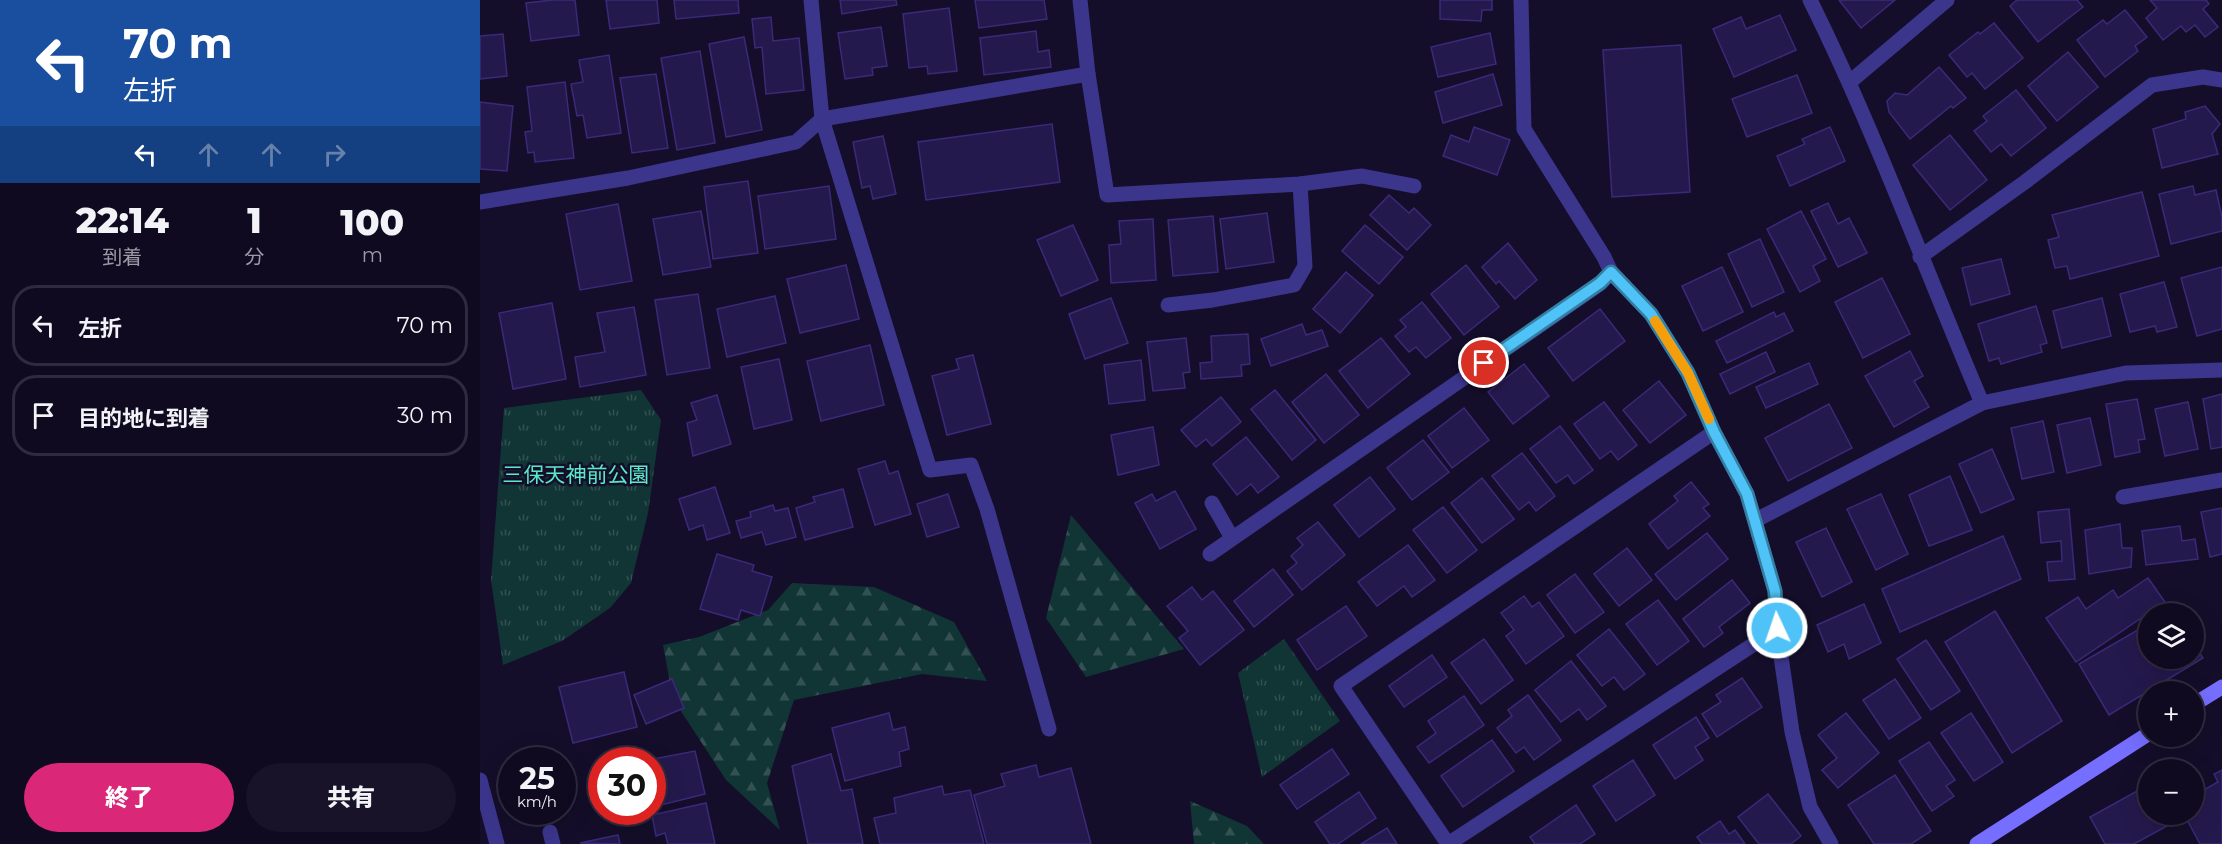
<!DOCTYPE html>
<html lang="ja">
<meta charset="utf-8">
<style>
:root{--surface:#0f0a20;--page:#181329;--text:#f1f3f6;--muted:#9b9aa5;--line:#2f2b3e;--accent:#db2777}
body{margin:0;font-family:Montserrat,"Noto Sans JP",sans-serif;background:var(--page);color:var(--text);height:100vh;display:flex;flex-direction:column;font-size:22px;white-space:nowrap}
*{box-sizing:border-box;margin:0}
p{font-size:20px;color:var(--muted)}
.icon{flex:none;width:33px;height:33px;fill:none;stroke:currentColor;stroke-width:2;stroke-linecap:round;stroke-linejoin:round}
.map{position:relative;flex:1;overflow:hidden}
.details{display:flex;flex-direction:column;background:var(--surface);width:480px}
.details>*{flex:none}
.top-card{background:#1a4fa0;color:#fff;overflow:hidden}
.tools{position:absolute;left:1658px;top:603px;display:grid;gap:12px}
.tools a{display:grid;place-items:center;width:66px;height:66px;border-radius:50%;background:var(--surface);box-shadow:0 6px 24px #0002,0 0 0 2px var(--line);font-size:30px}
.speed{position:absolute;left:18px;top:747px;display:flex;gap:12px;font-size:30px;font-weight:700;text-align:center}
.speed>*{display:grid;place-content:center;width:78px;height:78px;border-radius:50%;background:var(--surface);box-shadow:0 6px 24px #0002,0 0 0 2px var(--line);line-height:1}
.speed small{font-size:15px;font-weight:400}
.speed .limit{border:9px solid #d22;background:#fff;color:#111}
.pin{position:absolute;display:grid;place-items:center;width:51px;height:51px;color:#fff;margin:-26px;border:3px solid #fff;border-radius:50%;box-shadow:0 2px 6px #0007}
.me{position:absolute;width:66px;margin:-33px;rotate:357deg;stroke-linejoin:round;filter:drop-shadow(0 0 4px #0008)}
.turn{display:flex;align-items:center;gap:21px;height:126px;padding:0 24px;font-size:27px}
.turn .icon{width:78px;height:78px;stroke-width:2.5}
.turn b{display:block;font-size:42px;line-height:51px}
.lanes{display:flex;align-items:center;height:57px;padding:0 24px;background:#0003;justify-content:center;gap:30px;direction:ltr}
.lanes .off{opacity:.35}
.eta{display:flex;justify-content:space-evenly;align-items:center;height:102px;text-align:center}
.eta b{font-size:36px;font-weight:800;line-height:42px}
.cta{display:flex;gap:12px;margin-top:auto;padding:12px 24px}
.cta a{flex:1;height:69px;border-radius:36px;background:var(--accent);color:#fff;font-size:24px;font-weight:800;line-height:69px;text-align:center}
.cta a+a{background:var(--page);color:var(--text)}
ul{padding:0;list-style:none}
li{display:flex;align-items:center;gap:18px;height:81px;margin:0 12px 9px;padding:0 12px;border:3px solid var(--line);border-radius:24px}
li div{flex:1}
li b{display:block;font-size:22px}
li em{font-style:normal}
main{display:flex;flex:1;min-height:0}
.map>svg:first-child{display:block}
.grass{fill:url(#grass-tufts)}
.forest{fill:url(#forest-firs)}
.building{fill:#24194c;stroke:#3b297a;stroke-width:1.5}
.lines{fill:none;stroke-linecap:round;stroke-linejoin:round}
.lane{stroke:#3b368c;stroke-width:15}
.street{stroke:#3b368c;stroke-width:15}
.secondary{stroke:#756eff;stroke-width:15}
.route-casing{stroke:#337fa1;stroke-width:15}
.route{stroke:#4fc3f7;stroke-width:10}
.slow{stroke:#f59e0b;stroke-width:10}
.labels{text-anchor:middle;stroke-width:5;stroke-linejoin:round;paint-order:stroke}
.park-label{font-size:21px;fill:#59e9c8;stroke:#140e2a}
</style>
<main>
<section class="details">
<div class="top-card">
<div class="turn"><svg class="icon" aria-label="left" viewBox="0 0 24 24"><path d="M17 20v-9H6M10 6l-5 5 5 5"/></svg><div><b>70 m</b>左折</div></div>
<div class="lanes"><svg class="icon" aria-label="left" viewBox="0 0 24 24"><path d="M17 20v-9H6M10 6l-5 5 5 5"/></svg><svg class="icon off" aria-label="ahead" viewBox="0 0 24 24"><path d="M12 20V5M6 11l6-6 6 6"/></svg><svg class="icon off" aria-label="ahead" viewBox="0 0 24 24"><path d="M12 20V5M6 11l6-6 6 6"/></svg><svg class="icon off" aria-label="right" viewBox="0 0 24 24"><path d="M7 20v-9h11M14 6l5 5-5 5"/></svg></div>
</div>
<div class="eta">
<div><b>22:14</b><p>到着</p></div>
<div><b>1</b><p>分</p></div>
<div><b>100</b><p>m</p></div>
</div>
<ul>
<li><svg class="icon" aria-label="left" viewBox="0 0 24 24"><path d="M17 20v-9H6M10 6l-5 5 5 5"/></svg><div><b>左折</b></div><em>70 m</em></li>
<li><svg class="icon" aria-label="arrive" viewBox="0 0 24 24"><path d="M6 21V4h12l-3 4 3 4H6"/></svg><div><b>目的地に到着</b></div><em>30 m</em></li>
</ul>
<div class="cta"><a>終了</a><a>共有</a></div>
</section>
<div class="map">
<svg width="1742" height="844" viewBox="0 0 1742 844">
<defs>
<pattern id="grass-tufts" width="24" height="20" patternUnits="userSpaceOnUse" patternTransform="scale(1.5)"><rect width="24" height="20" fill="#113434"/><path d="M3 7l-1-3M5 7V3M7 7l1-3M15 17l-1-3M17 17v-4M19 17l1-3" fill="none" stroke="#335152"/></pattern>
<pattern id="forest-firs" width="22" height="20" patternUnits="userSpaceOnUse" patternTransform="scale(1.5)"><rect width="22" height="20" fill="#113434"/><path d="M5 1l3.5 6h-7zM16 11l3.5 6h-7z" fill="#335152"/></pattern>
</defs>
<rect width="100%" height="100%" fill="#140e2a"/>
<g class="grass">
<path d="M161,390L181,420L168,513L151,583L130,608L82,641L23,665L11,580L24,408Z"/>
<path d="M804,639L860,721L782,777L758,673Z"/>
</g>
<g class="forest">
<path d="M591,515L704,649L606,677L566,618Z"/>
<path d="M312,583L394,587L474,622L507,681L442,674L314,700L287,783L300,830L246,780L193,699L183,645L219,637L288,610Z"/>
<path d="M710,801L767,826L784,844H714Z"/>
</g>
<g class="building">
<path d="M73,0H95L99,35L51,41L46,3Z"/>
<path d="M126,0H177L179,23L130,29Z"/>
<path d="M194,0H258L259,13L196,19Z"/>
<path d="M360,0H416L417,5L362,14Z"/>
<path d="M495,0H564L567,19L499,28Z"/>
<path d="M960,0H1012V10H1002L1001,21L960,19Z"/>
<path d="M1359,0H1415L1381,28Z"/>
<path d="M1537,0H1597L1603,7L1558,42L1530,6Z"/>
<path d="M1670,0H1726L1729,4L1723,9L1738,27L1725,37L1715,25L1706,32L1701,26L1683,40L1666,18L1677,8Z"/>
<path d="M469,8L477,71L448,74L447,66L429,68L423,14Z"/>
<path d="M1645,10L1667,37L1655,46L1658,51L1625,77L1597,40L1623,20L1627,24Z"/>
<path d="M1300,15L1316,50L1254,77L1233,29L1261,17L1266,29Z"/>
<path d="M291,17L293,41L319,38L324,90L286,94L282,47L275,48L272,19Z"/>
<path d="M1514,23L1543,58L1505,89L1492,73L1487,77L1469,55L1498,32L1500,34Z"/>
<path d="M401,27L407,66L392,68L393,75L365,79L358,33Z"/>
<path d="M556,31L558,52L569,50L571,67L504,75L500,38Z"/>
<path d="M1010,33L1016,64L958,77L951,47Z"/>
<path d="M23,34L27,76L0,79V36Z"/>
<path d="M264,37L282,130L246,137L229,44Z"/>
<path d="M1201,45L1210,192L1132,197L1123,50Z"/>
<path d="M220,51L235,143L197,150L181,58Z"/>
<path d="M1588,52L1618,87L1577,121L1548,86Z"/>
<path d="M129,55L141,133L107,138L103,115L97,116L91,84L103,82L99,60Z"/>
<path d="M1459,67L1486,98L1473,108L1471,106L1430,139L1409,112L1407,101L1415,93L1427,95Z"/>
<path d="M176,74L188,148L152,153L140,78Z"/>
<path d="M1013,74L1022,105L963,123L955,92Z"/>
<path d="M1317,75L1332,113L1267,137L1252,99Z"/>
<path d="M85,82L94,158L55,162L54,152L48,153L45,132L52,131L47,87Z"/>
<path d="M1536,90L1566,128L1531,156L1521,144L1511,152L1494,131L1507,121L1503,116Z"/>
<path d="M0,102L33,106L27,171L0,169Z"/>
<path d="M1725,106L1740,124L1732,134L1738,154L1682,168L1673,129L1706,119L1705,112Z"/>
<path d="M572,124L580,182L446,200L438,142Z"/>
<path d="M994,127L1030,140L1017,175L963,156L971,135L989,142Z"/>
<path d="M1350,127L1365,161L1310,186L1297,156L1325,144L1322,139Z"/>
<path d="M1470,135L1507,180L1470,210L1433,165Z"/>
<path d="M403,136L416,194L393,199L390,186L382,188L373,142Z"/>
<path d="M268,181L278,253L233,259L224,187Z"/>
<path d="M349,186L356,239L285,249L278,196Z"/>
<path d="M1713,186L1715,195L1736,190L1742,217V231L1691,244L1679,194Z"/>
<path d="M1662,192L1679,256L1590,279L1587,266L1575,268L1568,240L1579,237L1572,215Z"/>
<path d="M909,195L929,213L934,208L951,225L927,250L890,215Z"/>
<path d="M1348,203L1358,224L1369,218L1387,253L1358,267L1331,211Z"/>
<path d="M138,204L152,281L100,290L86,214Z"/>
<path d="M221,211L231,267L183,275L173,219Z"/>
<path d="M1321,211L1346,259L1333,266L1340,281L1320,292L1287,229Z"/>
<path d="M787,213L794,262L746,269L740,219Z"/>
<path d="M733,216L738,272L693,276L688,220Z"/>
<path d="M673,219L676,280L631,283L629,245L641,244L639,221Z"/>
<path d="M593,225L618,280L581,296L557,240Z"/>
<path d="M885,225L923,257L899,284L862,251Z"/>
<path d="M1280,239L1304,292L1272,307L1248,254Z"/>
<path d="M1028,243L1057,280L1035,299L1019,281L1016,284L1002,267Z"/>
<path d="M1521,259L1530,294L1491,305L1482,268Z"/>
<path d="M366,265L379,319L320,333L307,279Z"/>
<path d="M986,265L1019,307L984,335L951,294Z"/>
<path d="M1242,267L1263,312L1223,331L1202,286Z"/>
<path d="M1742,267V329L1717,336L1701,278Z"/>
<path d="M866,272L893,295L860,333L833,309Z"/>
<path d="M1402,278L1430,334L1383,358L1355,302Z"/>
<path d="M1684,282L1697,327L1677,332L1675,326L1650,332L1640,294Z"/>
<path d="M218,294L230,368L187,375L175,300Z"/>
<path d="M295,296L306,343L247,357L237,309Z"/>
<path d="M631,298L648,343L605,359L589,314Z"/>
<path d="M1622,298L1631,336L1582,348L1573,311Z"/>
<path d="M942,302L971,338L946,358L936,347L929,352L915,336L926,327L920,320Z"/>
<path d="M72,303L86,379L33,389L19,313Z"/>
<path d="M1556,306L1567,343L1560,345L1562,352L1521,364L1519,358L1509,361L1498,324Z"/>
<path d="M154,307L166,375L100,387L95,357L125,352L117,313Z"/>
<path d="M1120,309L1145,341L1093,381L1068,348Z"/>
<path d="M1294,312L1296,317L1304,313L1313,331L1247,363L1236,341Z"/>
<path d="M822,324L826,335L842,330L848,346L791,366L781,339Z"/>
<path d="M768,334L770,364L761,365L762,376L721,379L720,363L732,362L731,336Z"/>
<path d="M706,338L710,372L703,373L705,388L673,391L667,342Z"/>
<path d="M901,338L930,374L888,408L859,371Z"/>
<path d="M390,345L404,405L341,421L327,361Z"/>
<path d="M1430,351L1443,376L1434,381L1449,407L1414,427L1385,376Z"/>
<path d="M1286,352L1295,372L1250,394L1240,374Z"/>
<path d="M493,355L511,424L467,435L452,376L479,369L476,359Z"/>
<path d="M299,359L312,420L274,429L261,367Z"/>
<path d="M661,360L665,400L629,404L624,365Z"/>
<path d="M1329,363L1338,384L1286,408L1276,387Z"/>
<path d="M1044,364L1069,396L1033,424L1008,392Z"/>
<path d="M846,374L879,415L844,443L812,402Z"/>
<path d="M1179,381L1206,415L1170,443L1143,410Z"/>
<path d="M795,390L836,440L812,460L771,409Z"/>
<path d="M1742,394V447L1731,449L1723,399Z"/>
<path d="M237,395L251,444L213,456L207,423L217,420L211,403Z"/>
<path d="M741,397L761,422L732,446L726,439L716,447L701,430Z"/>
<path d="M1657,399L1665,439L1658,440L1660,452L1635,457L1626,404Z"/>
<path d="M1124,402L1157,445L1138,460L1131,451L1120,459L1094,424Z"/>
<path d="M1708,402L1718,449L1685,456L1675,409Z"/>
<path d="M1349,404L1372,448L1308,481L1285,438Z"/>
<path d="M984,408L1009,440L972,468L948,436Z"/>
<path d="M1610,418L1621,465L1587,473L1577,425Z"/>
<path d="M1563,421L1574,472L1542,479L1531,428Z"/>
<path d="M1080,426L1113,470L1094,484L1088,475L1076,483L1050,449Z"/>
<path d="M673,427L679,465L638,475L631,435Z"/>
<path d="M766,437L799,477L778,493L771,484L757,495L733,464Z"/>
<path d="M943,440L969,472L932,500L907,468Z"/>
<path d="M1512,449L1534,499L1501,513L1479,464Z"/>
<path d="M1042,453L1075,496L1056,511L1049,502L1039,510L1012,476Z"/>
<path d="M405,461L409,474L418,471L431,514L395,525L378,469Z"/>
<path d="M1470,476L1492,530L1449,546L1429,495Z"/>
<path d="M890,477L915,509L879,537L854,505Z"/>
<path d="M1002,478L1034,519L1002,543L971,503Z"/>
<path d="M1211,482L1229,504L1223,508L1230,516L1188,549L1169,524L1198,501L1194,496Z"/>
<path d="M235,487L250,533L227,540L223,525L209,530L199,499Z"/>
<path d="M363,489L373,527L325,540L316,508L335,502L333,497Z"/>
<path d="M695,491L716,529L680,549L655,503L672,494L676,501Z"/>
<path d="M468,494L479,527L447,537L437,504Z"/>
<path d="M1401,494L1428,554L1396,570L1367,509Z"/>
<path d="M293,505L295,511L308,508L316,537L286,545L282,532L261,538L256,521L271,517L270,512Z"/>
<path d="M963,507L997,550L967,573L933,530Z"/>
<path d="M1742,508V554L1730,557L1721,512Z"/>
<path d="M1589,509L1595,579L1569,581L1567,562L1582,561L1581,541L1561,543L1558,512Z"/>
<path d="M838,522L865,555L822,590L807,571L817,563L811,556L823,545L817,538Z"/>
<path d="M1640,524L1642,548H1652L1651,567L1609,574L1605,530Z"/>
<path d="M1700,526L1702,541L1715,539L1718,559L1666,565L1662,531Z"/>
<path d="M1346,528L1372,582L1342,597L1316,542Z"/>
<path d="M1227,533L1248,559L1196,600L1175,574Z"/>
<path d="M1523,536L1541,579L1420,632L1402,589Z"/>
<path d="M928,545L955,580L932,597L924,586L897,606L878,582Z"/>
<path d="M1147,548L1172,580L1139,606L1114,574Z"/>
<path d="M237,554L274,565L272,571L292,577L280,616L261,610L258,620L220,609Z"/>
<path d="M793,569L813,595L774,627L754,601Z"/>
<path d="M1095,574L1124,612L1095,633L1067,595Z"/>
<path d="M1668,578L1685,602L1596,662L1566,618L1598,597L1606,609L1633,590L1638,598Z"/>
<path d="M1252,580L1270,603L1239,627L1243,633L1224,647L1203,619Z"/>
<path d="M712,587L722,600L733,591L764,630L720,665L699,638L708,631L687,606Z"/>
<path d="M1044,596L1052,607L1059,602L1084,636L1046,664L1026,636L1034,630L1021,613Z"/>
<path d="M1178,600L1209,641L1177,665L1146,624Z"/>
<path d="M1384,604L1401,643L1369,659L1364,644L1348,652L1337,625Z"/>
<path d="M866,606L887,636L837,670L817,640Z"/>
<path d="M1515,611L1582,721L1532,753L1465,642Z"/>
<path d="M1668,624V658H1713V642L1723,658L1629,715L1599,664Z"/>
<path d="M1129,629L1165,674L1144,690L1134,677L1122,686L1097,655Z"/>
<path d="M1004,639L1033,680L1001,704L971,663Z"/>
<path d="M1446,640L1480,691L1451,710L1417,659Z"/>
<path d="M952,655L967,677L924,707L909,686Z"/>
<path d="M1091,661L1126,706L1107,720L1099,709L1081,722L1055,690Z"/>
<path d="M144,672L157,727L93,743L79,687Z"/>
<path d="M1262,678L1282,707L1237,737L1222,714L1241,702L1236,695Z"/>
<path d="M192,679L204,708L166,724L154,695Z"/>
<path d="M1415,679L1441,718L1409,739L1383,700Z"/>
<path d="M1048,695L1081,740L1054,760L1044,747L1036,753L1017,728L1032,716L1028,710Z"/>
<path d="M984,696L1004,725L949,763L937,747L956,733L948,721Z"/>
<path d="M409,713L413,730L425,727L429,749L419,752L421,766L365,781L352,728Z"/>
<path d="M1366,713L1399,753L1358,788L1342,770L1357,758L1338,735Z"/>
<path d="M1491,713L1523,762L1494,781L1461,733Z"/>
<path d="M1216,717L1229,738L1215,747L1223,760L1195,779L1173,745Z"/>
<path d="M1012,740L1034,771L983,807L961,776Z"/>
<path d="M1449,742L1475,780L1466,786L1474,796L1452,811L1419,761Z"/>
<path d="M852,749L869,774L817,809L800,785Z"/>
<path d="M215,751L225,794L173,807L172,760H168Z"/>
<path d="M351,754L361,791L372,789L383,844H328L312,766Z"/>
<path d="M1153,760L1175,795L1136,821L1113,786Z"/>
<path d="M556,765L559,777L591,768L611,844H507L494,795L525,786L521,774Z"/>
<path d="M1742,770V844H1720L1704,814H1713V796L1738,782L1734,774Z"/>
<path d="M1415,775L1451,831L1431,844H1394L1368,805Z"/>
<path d="M1668,785V814H1695L1698,820L1654,844H1625L1610,817Z"/>
<path d="M462,786L464,795L490,790L504,844H400L394,818L416,813L414,798Z"/>
<path d="M879,792L896,818L858,844H850L835,822Z"/>
<path d="M1288,794L1321,836L1311,844H1279L1258,817Z"/>
<path d="M226,803L235,844H188L185,833L176,836L172,815Z"/>
<path d="M1096,805L1115,834L1100,844H1055L1050,837Z"/>
<path d="M1240,821L1249,834L1255,830L1265,844H1222L1217,837Z"/>
<path d="M907,828L917,844H881Z"/>
<path d="M138,835L140,844L100,843Z"/>
</g>
<g class="lines">
<g class="lane">
<path d="M1643,497L1742,480"/>
<path d="M732,503L752,538"/>
<path d="M1276,520L1502,403"/>
<path d="M0,780L17,844"/>
<path d="M70,832L73,844"/>
</g>
<g class="street">
<path d="M331,0L342,119L450,470L491,465L507,509L569,729"/>
<path d="M1041,0L1044,129L1124,257L1131,272L1171,314L1208,373L1234,432L1267,494L1295,591L1297,629L1312,732L1330,807L1351,844"/>
<path d="M1330,0C1395,131 1445,269 1502,403L1646,373L1742,370"/>
<path d="M608,74L627,195L820,184L882,176L934,186"/>
<path d="M1371,81L1467,0"/>
<path d="M0,202L148,178L316,142L342,119L608,74L600,0"/>
<path d="M1440,257L1545,182L1672,85L1723,77L1742,80"/>
<path d="M688,305L733,300L814,285L825,266L820,184"/>
<path d="M730,554L1121,283L1131,272"/>
<path d="M968,844L861,686L1234,432"/>
<path d="M968,844L1297,629"/>
</g>
<g class="secondary">
<path d="M1713,705L1742,687"/>
<path d="M1497,844L1668,734"/>
</g>
</g>
<g class="lines">
<defs>
<path id="route" d="M1004,363L1120,283L1131,272L1171,314L1208,373L1234,432L1267,494L1295,591L1297,628"/>
</defs>
<use href="#route" class="route-casing"/>
<use href="#route" class="route"/>
<path class="slow" d="M1175,321L1208,373L1229,419"/>
</g>
<g class="labels">
<g class="park-label">
<text x="96" y="482">三保天神前公園</text>
</g>
</g>
</svg>
<div class="tools">
<a><svg class="icon" aria-label="layers" viewBox="0 0 24 24"><path d="M12 4l9 5-9 5-9-5zM3 14l9 5 9-5"/></svg></a>
<a>+</a>
<a>−</a>
</div>
<div class="speed"><div>25<small>km/h</small></div><div class="limit">30</div></div>
<div class="pin" style="left:1004px;top:363px;background:#d93025"><svg class="icon" aria-label="arrive" viewBox="0 0 24 24"><path d="M6 21V4h12l-3 4 3 4H6"/></svg></div>
<svg class="me" style="left:1297px;top:628px" viewBox="-20 -20 40 40"><circle r="17" fill="#4fc3f7" stroke="#fff" stroke-width="3"/><path d="M0-11L8 9 0 5-8 9z" fill="#fff"/></svg>
</div>
</main>
